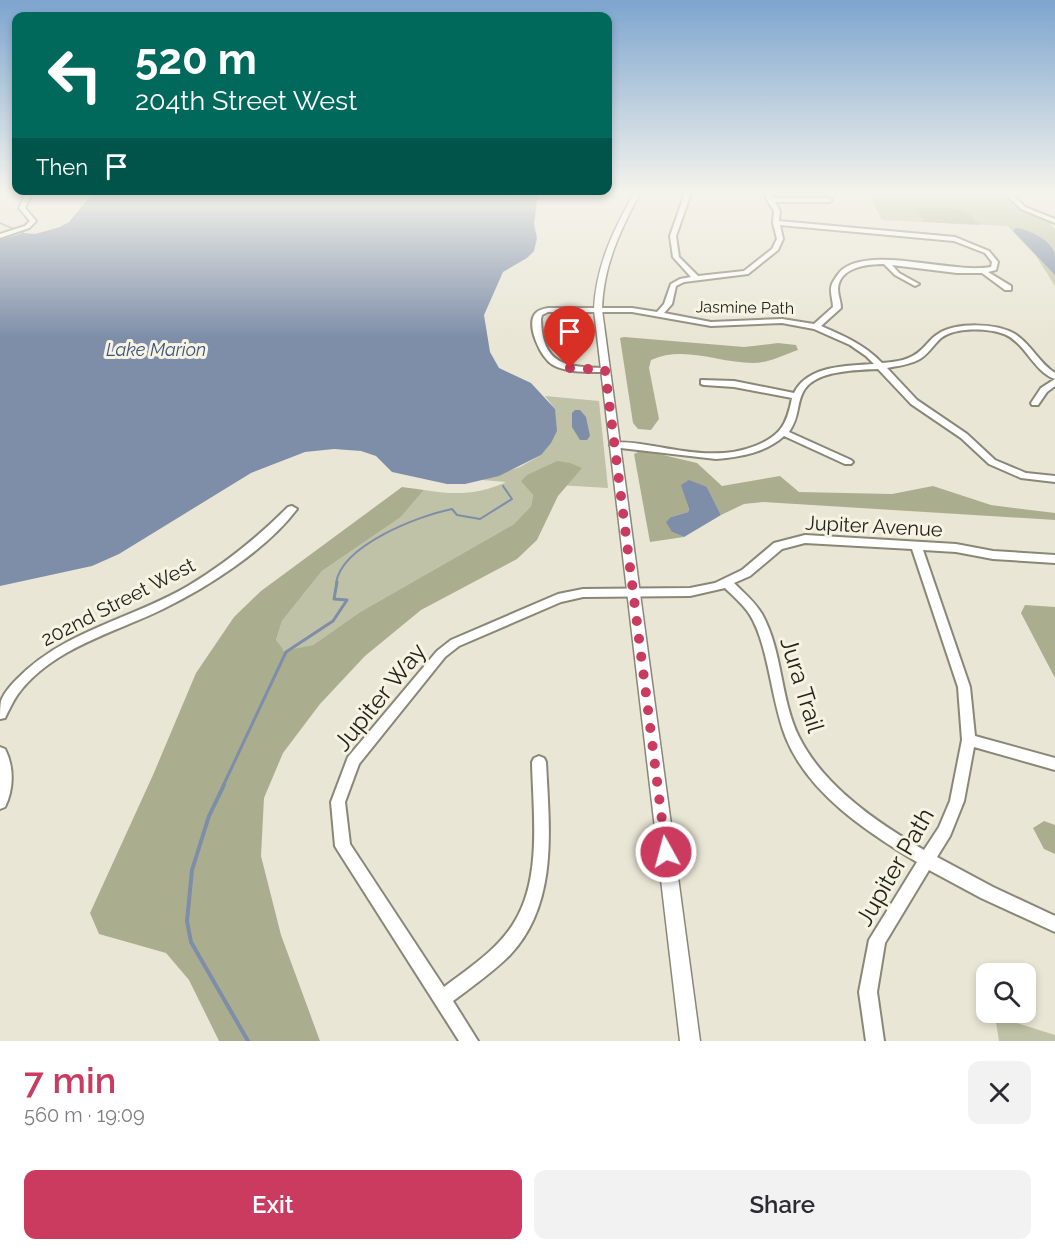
<!DOCTYPE html>
<meta charset="utf-8">
<style>
:root{--surface:#fff;--page:#f2f2f3;--text:#2b2b33;--muted:#7c7c81;--accent:#ca3b5f}
body{margin:0;font-family:Raleway,sans-serif;background:var(--page);color:var(--text);height:100vh;display:flex;flex-direction:column;font-size:22px;white-space:nowrap}
*{box-sizing:border-box;margin:0}
p{font-size:20px;color:var(--muted)}
.icon{flex:none;width:33px;height:33px;fill:none;stroke:currentColor;stroke-width:2;stroke-linecap:round;stroke-linejoin:round}
.map{position:relative;height:1041px;overflow:hidden}
.drawer{display:flex;flex-direction:column;background:var(--surface);flex:1}
.drawer>*{flex:none}
.hud{position:absolute;left:12px;top:12px;width:600px;height:183px;border-radius:12px;box-shadow:0 3px 9px #0003;background:#00695c;color:#fff;overflow:hidden}
.tools{position:absolute;left:976px;top:963px;display:grid;gap:12px}
.tools a{display:grid;place-items:center;width:60px;height:60px;border-radius:12px;background:var(--surface);box-shadow:0 3px 9px #0003;font-size:30px}
.pin{position:absolute;display:grid;place-items:center;width:51px;height:51px;color:#fff;margin:-62px -26px;border-radius:50% 50% 50% 0;rotate:-45deg;box-shadow:0 0 6px #0007}
.pin .icon{rotate:45deg}
.me{position:absolute;width:66px;margin:-33px;rotate:353deg;stroke-linejoin:round;filter:drop-shadow(0 0 4px #0008)}
.turn{display:flex;align-items:center;gap:21px;height:126px;padding:0 24px;font-size:27px}
.turn .icon{width:78px;height:78px;stroke-width:2.5}
.turn b{display:block;font-size:42px;line-height:51px}
.then{display:flex;align-items:center;height:57px;padding:0 24px;background:#0003;gap:12px;font-size:22px}
.round{display:grid;place-items:center;flex:none;width:63px;height:63px;border-radius:12px;background:var(--page)}
.summary{display:flex;align-items:center;justify-content:space-between;height:102px;padding:0 24px}
h1{font-size:36px;font-weight:600;line-height:45px;color:var(--accent)}
.action{display:flex;gap:12px;margin-top:auto;padding:12px 24px}
.action a{flex:1;height:69px;border-radius:12px;background:var(--accent);color:#fff;font-size:24px;font-weight:600;line-height:69px;text-align:center}
.action a+a{background:var(--page);color:var(--text)}
.map>svg:first-child{display:block}
.green{fill:#bfc2a6}
.forest{fill:#abae8e}
.water{fill:#7e8ea9}
.lines{fill:none;stroke-linecap:round;stroke-linejoin:round}
.stream-far3{stroke:#7e8ea9;stroke-width:1.5}
.stream-far2{stroke:#7e8ea9;stroke-width:2}
.stream-far1{stroke:#7e8ea9;stroke-width:3}
.stream{stroke:#7e8ea9;stroke-width:4}
.minor-casing{stroke:#8a8777;stroke-width:4}
.tertiary-casing{stroke:#8a8777;stroke-width:3}
.minor{fill:#fff;fill-rule:evenodd}
.tertiary{fill:#fff;fill-rule:evenodd}
.route{stroke:#ca3b5f;stroke-width:10;stroke-dasharray:0 18}
.labels{text-anchor:middle;stroke-width:6;stroke-linejoin:round;paint-order:stroke}
.far-street-label{font-size:16px;fill:#23211b;stroke:#f6f3e2}
.far-water-label{font-size:18px;font-style:italic;fill:#3d537d;stroke:#f6f3e2}
.street-label{font-size:20px;fill:#23211b;stroke:#f6f3e2}
.near-street-label{font-size:24px;fill:#23211b;stroke:#f6f3e2}
</style>
<div class="map">
<svg width="1055" height="1041" viewBox="0 0 1055 1041">
<rect width="100%" height="100%" fill="#e9e6d5"/>
<g class="green">
<path d="M868,193H1004L1020,209L1049,222L1055,229V286L1036,256L1008,226L882,220Z"/>
<path d="M545,396L599,401L608,488L524,483L533,495L531,506L514,524L360,612L313,645L286,652L279,647L276,640L282,621L322,571L401,517L424,490C453,495 479,495 506,482L482,480L520,467L541,455L555,409Z"/>
<path d="M995,1016L1055,1035V1041H999Z"/>
</g>
<g class="forest">
<path d="M915,208L965,209L979,225L924,222Z"/>
<path d="M624,337L744,347L778,343L796,345L798,350C784,355 768,363 753,363C719,363 684,345 651,360L649,368L659,419L651,430L638,429L633,423L620,338Z"/>
<path d="M642,450L697,463L722,486L780,476L799,492L892,494L933,486L991,505L1055,513V520L763,502L744,504L721,515L707,487L684,492L689,509L688,512L671,517L672,532L684,537L650,542L634,454Z"/>
<path d="M557,461L570,463L582,468L558,496L537,540L517,559L421,610L365,656L320,704L283,753L264,798L261,856L281,935L320,1041H219L189,980L166,953L99,934L90,913L153,775L196,673L234,617L261,591L402,487L424,490L401,517L322,571L282,621L276,640L284,651L313,645L360,612L514,524L531,506L533,495L521,481L527,475Z"/>
<path d="M1025,605L1055,607V678L1021,613Z"/>
<path d="M1044,821L1055,825V854L1044,849L1033,828Z"/>
</g>
<g class="water">
<path d="M93,193H538L534,224L537,238L534,251L527,258L503,272L484,315L490,352L499,368L531,383L555,409L557,431L551,443L541,455L499,476L465,484H447L392,472L376,456L361,451L334,449L305,452L251,473L119,554L92,566L0,586V240L23,233L35,234L60,227L69,222Z"/>
<path d="M1016,228C1028,229 1053,241 1055,255C1055,261 1055,268 1055,275L1013,231Z"/>
<path d="M575,410H580L586,417L590,436L587,440H580L572,427V413Z"/>
<path d="M689,480L707,487L721,515L684,537L672,532L666,522L671,517L688,512L689,509L681,485Z"/>
</g>
<g class="lines">
<path class="stream-far3" d="M0,223L23,233"/>
<path class="stream-far2" d="M336,583C342,545 418,516 452,509L457,515L480,519L512,499L503,486"/>
<path class="stream-far1" d="M223,786L286,652L333,621L347,600L334,599L337,582"/>
<path class="stream" d="M224,785L209,816L192,870L187,921L191,942L248,1041"/>
<defs>
<g id="minor">
<path d="M26,193H32L25,208L36,221L29,228L0,238V234L25,226L30,221L19,208Z"/>
<path d="M685,193H691L676,236L679,257L698,276L744,271L772,249L777,239L773,223L774,211L767,200L765,193H771L774,198H829L832,200L829,202H775L780,211L779,221L955,237L989,251L998,262L996,270L988,272L1011,286V290H1005L982,273H957L892,265L899,273L917,283L919,284L915,286L895,275L884,264C868,264 839,267 838,289C838,295 841,302 841,308L821,326C844,336 865,345 882,363C896,362 911,360 921,350C927,345 931,338 938,334C956,322 997,323 1015,334C1031,344 1039,363 1055,373V386L1047,392L1038,405H1032L1031,403L1041,388L1055,379C1033,371 1026,343 1004,334C987,328 956,327 941,338C933,345 928,355 918,360C908,365 897,366 887,368L917,400L967,434L995,460L1026,473L1055,476V482L1021,478L989,464L961,438L911,404L878,369C857,370 814,370 803,392C796,406 800,416 789,432L851,460L853,462L851,464H845L784,436C765,453 740,457 716,459L612,447L610,445L612,443C625,441 640,444 653,446C687,452 722,459 755,446C781,436 787,424 792,398L734,387L704,385L701,384V380L734,381L794,393C808,365 847,366 874,364L866,356L850,345L814,329L782,323L711,326L632,312H548L542,315L541,319C542,365 566,367 605,368L609,370L605,372C588,372 568,373 553,365C541,358 526,326 535,314C538,310 543,309 548,308H632L657,312L664,304L671,284L680,279L691,277L673,257L670,236ZM780,225L954,241L985,253L992,262L991,267C951,274 875,246 843,269C839,272 834,280 832,284C829,291 833,300 833,307L814,324L782,319L711,322L664,313L672,304L676,286L684,282L748,274L778,250L783,239Z"/>
<path d="M1005,193H1011L1025,207L1055,219V223L1021,209Z"/>
<path d="M292,506L297,509C266,550 208,587 163,609C114,633 52,648 18,694C13,701 9,710 5,718L0,719C0,714 0,706 1,701C4,693 11,685 17,679C63,631 132,619 188,586C225,564 258,537 288,507Z"/>
<path d="M805,535L956,544L993,551L1055,555V563L993,559L956,552L923,550L970,687L975,736L1055,758V770L974,747L964,801L950,836L937,857L993,887L1055,916V932L981,898L929,870L885,943L877,992L884,1041H866L859,992L869,940L917,862C867,832 808,793 786,738C771,701 769,646 750,615C743,604 733,596 725,588L690,596L583,597L561,602L459,646L445,657L359,764L345,802L350,844L444,987C469,968 499,949 515,921C542,877 533,811 532,762L534,758L539,756L544,758L546,762C549,827 559,903 510,955C493,972 473,986 453,1001L478,1041H459L338,851L335,846L331,802L348,757L437,651L451,640L558,594L583,589L690,588L715,583L742,570L774,543ZM805,543L912,549L958,687L962,740L950,801L939,827L924,850C878,823 824,787 799,737C780,699 783,652 762,614C755,602 744,593 734,583L750,576L782,549Z"/>
<path d="M0,747L5,749C14,767 14,788 5,807L0,809Z"/>
</g>
<path id="tertiary" d="M634,193H640C620,231 603,266 602,310L700,1041H680L594,310C596,266 613,231 634,193Z"/>
</defs>
<use href="#minor" class="minor-casing"/>
<use href="#tertiary" class="tertiary-casing"/>
<use href="#minor" class="minor"/>
<use href="#tertiary" class="tertiary"/>
</g>
<linearGradient id="sky" x2="0" y2="1"><stop stop-color="#7da5cf"/><stop offset="0.57" stop-color="#f5f4ec"/><stop offset="1" stop-color="#f5f4ec" stop-opacity="0"/></linearGradient>
<rect width="1055" height="338" fill="url(#sky)"/>
<g class="lines">
<path class="route" d="M570,368L605,370L666,852"/>
</g>
<g class="labels">
<g class="far-street-label">
<text transform="translate(745 307) rotate(1)" y="6">Jasmine Path</text>
</g>
<g class="far-water-label">
<text x="156" y="356">Lake Marion</text>
</g>
<g class="street-label">
<text transform="translate(874 526) rotate(3)" y="7">Jupiter Avenue</text>
<text transform="translate(118 602) rotate(-27)" y="7">202nd Street West</text>
</g>
<g class="near-street-label">
<text transform="translate(802 685) rotate(73)" y="8">Jura Trail</text>
<text transform="translate(380 697) rotate(-51)" y="8">Jupiter Way</text>
<text transform="translate(895 867) rotate(-60)" y="8">Jupiter Path</text>
</g>
</g>
</svg>
<div class="tools">
<a><svg class="icon" aria-label="search" viewBox="0 0 24 24"><circle cx="10" cy="10" r="6"/><path d="M15 15l6 6"/></svg></a>
</div>
<div class="pin" style="left:570px;top:368px;background:#d93025"><svg class="icon" aria-label="arrive" viewBox="0 0 24 24"><path d="M6 21V4h12l-3 4 3 4H6"/></svg></div>
<svg class="me" style="left:666px;top:852px" viewBox="-20 -20 40 40"><circle r="17" fill="#ca3b5f" stroke="#fff" stroke-width="3"/><path d="M0-11L8 9 0 5-8 9z" fill="#fff"/></svg>
<div class="hud">
<div class="turn"><svg class="icon" aria-label="left" viewBox="0 0 24 24"><path d="M17 20v-9H6M10 6l-5 5 5 5"/></svg><div><b>520 m</b>204th Street West</div></div>
<div class="then">Then<svg class="icon" aria-label="arrive" viewBox="0 0 24 24"><path d="M6 21V4h12l-3 4 3 4H6"/></svg></div>
</div>
</div>
<section class="drawer">
<div class="summary"><div><h1>7 min</h1><p>560 m · 19:09</p></div><a class="round"><svg class="icon" aria-label="close" viewBox="0 0 24 24"><path d="M6 6l12 12M18 6L6 18"/></svg></a></div>
<div class="action"><a>Exit</a><a>Share</a></div>
</section>
